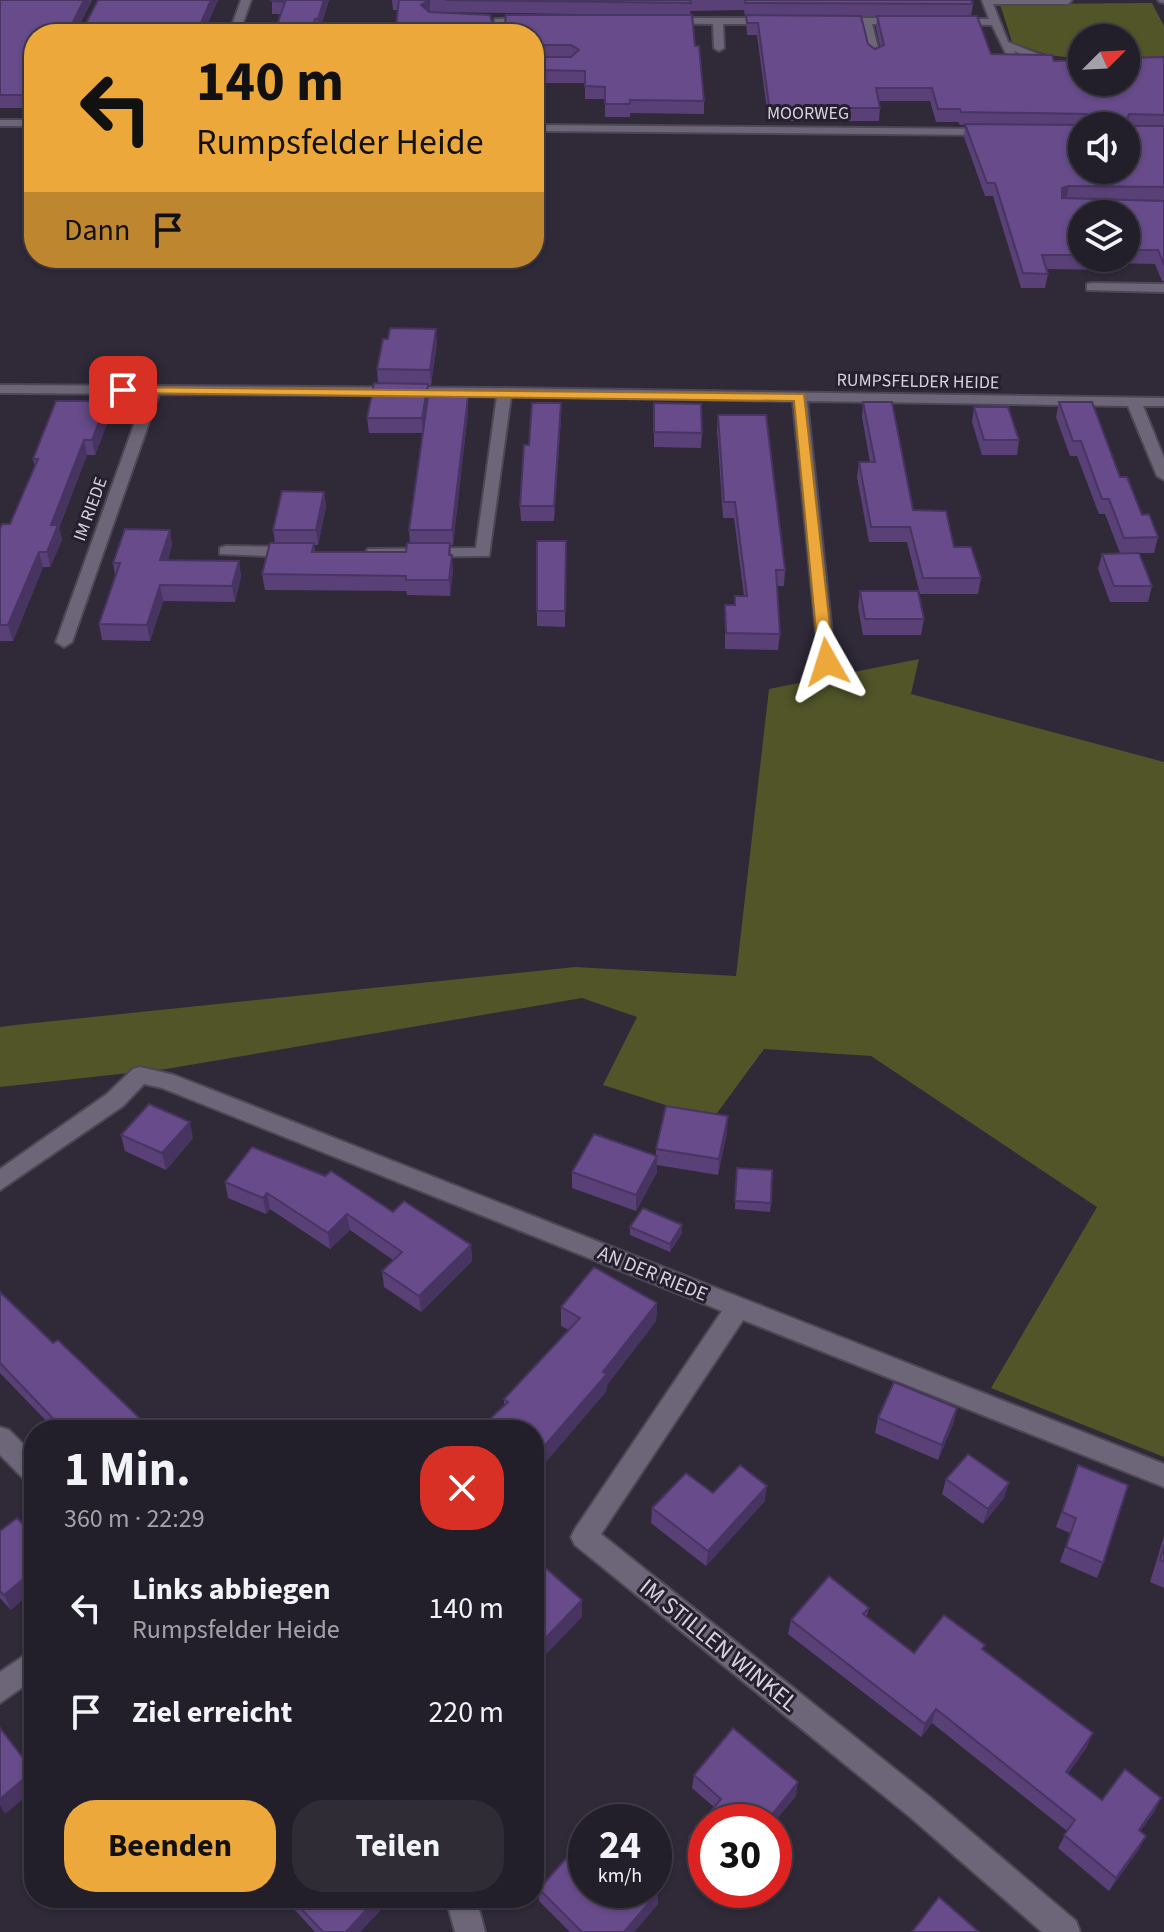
<!DOCTYPE html>
<html lang="de">
<meta charset="utf-8">
<style>
:root{--surface:#231f2a;--page:#2f2c36;--text:#f1f3f6;--muted:#a3a2a8;--line:#403d47;--accent:#eda83b}
body{margin:0;font-family:"Source Sans 3",sans-serif;background:var(--page);color:var(--text);height:100vh;display:flex;flex-direction:column;font-size:30px;white-space:nowrap}
*{box-sizing:border-box;margin:0}
p{font-size:26px;color:var(--muted)}
.icon{flex:none;width:44px;height:44px;fill:none;stroke:currentColor;stroke-width:2;stroke-linecap:round;stroke-linejoin:round}
.map{position:relative;flex:1;overflow:hidden}
.sheet{position:absolute;left:24px;top:1420px;width:520px;height:488px;display:flex;flex-direction:column;background:var(--surface);border-radius:32px;box-shadow:0 2px 6px #0004,0 0 0 2px var(--line)}
.sheet>*{flex:none}
.top-card{position:absolute;left:24px;top:24px;width:520px;height:244px;border-radius:32px;box-shadow:0 2px 6px #0004,0 0 0 2px var(--line);background:#eda83b;color:#111;overflow:hidden}
.needle{width:52px;rotate:66deg}
.fabs{position:absolute;left:1068px;top:24px;display:grid;gap:16px}
.fabs a{display:grid;place-items:center;width:72px;height:72px;border-radius:50%;background:var(--surface);box-shadow:0 2px 6px #0004,0 0 0 2px var(--line);font-size:40px}
.speed{position:absolute;left:568px;top:1804px;display:flex;gap:16px;font-size:40px;font-weight:700;text-align:center}
.speed>*{display:grid;place-content:center;width:104px;height:104px;border-radius:50%;background:var(--surface);box-shadow:0 2px 6px #0004,0 0 0 2px var(--line);line-height:1}
.speed small{font-size:20px;font-weight:400}
.speed .limit{border:12px solid #d22;background:#fff;color:#111}
.pin{position:absolute;display:grid;place-items:center;width:68px;height:68px;color:#fff;margin:-34px;border-radius:16px;box-shadow:0 4px 12px #0006}
.me{position:absolute;width:88px;margin:-44px;rotate:354deg;stroke-linejoin:round;filter:drop-shadow(0 0 6px #0008)}
.turn{display:flex;align-items:center;gap:28px;height:168px;padding:0 40px;font-size:36px}
.turn .icon{width:104px;height:104px;stroke-width:2.5}
.turn b{display:block;font-size:56px;line-height:68px}
.then{display:flex;align-items:center;height:76px;padding:0 40px;background:#0003;gap:16px;font-size:30px}
.round{display:grid;place-items:center;flex:none;width:84px;height:84px;border-radius:32px;background:var(--page)}
.summary{display:flex;align-items:center;justify-content:space-between;height:136px;padding:0 40px}
h1{font-size:48px;font-weight:700;line-height:60px}
.primary-button{display:flex;gap:16px;margin-top:auto;padding:16px 40px}
.primary-button a{flex:1;height:92px;border-radius:32px;background:var(--accent);color:#111;font-size:32px;font-weight:700;line-height:92px;text-align:center}
.primary-button a+a{background:var(--page);color:var(--text)}
ul{padding:0;list-style:none}
li{display:flex;align-items:center;gap:24px;height:104px;padding:0 40px}
li div{flex:1}
li b{display:block;font-size:30px}
li em{font-style:normal}
.map>svg:first-child{display:block}
.green{fill:#515528}
.lines{fill:none;stroke-linecap:round;stroke-linejoin:round}
.street-casing{stroke:#4c4754;stroke-width:4}
.street{fill:#6d6678;fill-rule:evenodd}
.wall{fill:#594077;fill-rule:evenodd}
.shaded-wall{fill:#483461}
.building{fill:#674b8a;stroke:#483461;stroke-width:2;fill-rule:evenodd}
.route{fill:#eda83b;stroke:#9a6d26;stroke-width:2}
.labels{text-anchor:middle;stroke-width:6;stroke-linejoin:round;paint-order:stroke}
.far-street-label{font-size:18px;fill:#d6d2dd;stroke:#251f2e}
.street-label{font-size:20px;fill:#d6d2dd;stroke:#251f2e}
.near-street-label{font-size:24px;fill:#d6d2dd;stroke:#251f2e}
</style>
<div class="map">
<svg width="1164" height="1932" viewBox="0 0 1164 1932">
<rect width="100%" height="100%" fill="#2f2938"/>
<g class="green">
<path d="M1152,3L1164,26V59H1126V38H1082V59L1048,55L1012,42L1000,4Z"/>
<path d="M919,659L911,694L1164,762V1457L991,1388L1097,1207L871,1056L764,1049L712,1120L603,1085L637,1017L582,998L166,1069L0,1087V1027L15,1025L575,967L736,976L769,689Z"/>
</g>
<g class="lines">
<defs>
<g id="street">
<path d="M241,0H251L239,34H229Z"/>
<path d="M982,0H1072L1068,4H993L1008,42L1046,57L1048,65L1011,64L992,25L950,24V20L954,19H989ZM1014,51L1034,60L1018,59Z"/>
<path d="M1158,0H1164V3L1160,2Z"/>
<path d="M530,18L535,21L534,23L504,24L503,34H493L495,19Z"/>
<path d="M666,18H774L779,21L774,24H723L724,48L719,51L714,48L713,24L662,23L661,21Z"/>
<path d="M838,18H902L907,21L902,24H872L880,56L875,59L870,56L862,24L834,23L833,21Z"/>
<rect x="0" y="120" width="34" height="6"/>
<path d="M534,125L990,129L996,132L990,135L534,131Z"/>
<path d="M1092,283L1164,284V292L1087,290V284Z"/>
<path d="M0,385L505,388L1164,398V406H1143L1164,458V480L1157,476L1128,406L807,401L835,662L827,667L819,662L793,401L511,396L489,556L374,557L366,552L368,549L476,548L497,396L159,394L72,642L64,647L56,642L145,394L0,393Z"/>
<path d="M226,546L294,547L302,552L294,557L220,554V548Z"/>
<path d="M140,1067L174,1075L1164,1464V1487L743,1320L601,1534L930,1797L1076,1921L1080,1932H1042L910,1817L575,1545L571,1537L575,1529L722,1311L162,1088L144,1084L123,1106L0,1190V1169L107,1094L133,1069Z"/>
<path d="M0,1427L9,1430L34,1455V1483L25,1480L0,1455Z"/>
<path d="M34,1649V1679L0,1703V1672Z"/>
<path d="M446,1898H476L485,1932H455Z"/>
</g>
</defs>
<use href="#street" class="street-casing"/>
<use href="#street" class="street"/>
</g>
<g class="wall">
<path d="M0,0H92L80,24L86,23L98,0H218L203,34H34V108H0Z"/>
<path d="M272,0H329L319,32H317L316,34H274L281,14H272Z"/>
<path d="M392,0H971L973,4L971,16L991,54L1054,61L1164,57V281H1162L1155,264L1110,263L1109,270L1046,269L1048,274L1045,288H1021L993,196H985L964,137L965,125H960L958,122H936L930,101H879L880,108L879,121H785V119L768,118L757,35H747L746,16H745L744,10L690,11L704,101V114L630,113V117H605V99H585V83H537L534,117V34L397,24L398,10H393ZM438,12L635,15L493,25ZM861,16H877L876,28L880,46L875,49L868,44ZM1082,214H1126V258H1082Z"/>
<path d="M437,343L431,385H428V397L468,412L453,545H450L453,571L450,596L407,595L406,591L265,590L262,574L275,543L273,530L324,492L326,507L318,545H314L315,552H406L410,543L409,530L423,433H369L367,418L378,383L377,369Z"/>
<path d="M863,402L913,510L954,547L981,578L978,594H920L907,542H869L857,477L859,462H870L862,417Z"/>
<path d="M1059,402L1120,477L1142,515L1158,537L1154,553H1120L1105,514H1099L1077,456H1070L1056,417Z"/>
<path d="M654,403L702,433L701,448L654,447Z"/>
<path d="M974,407L1019,440L1017,455H982L972,422Z"/>
<path d="M718,415L785,570L784,586H777L780,634L778,650L725,649V605H734L735,596H744L734,518H723L717,430Z"/>
<path d="M110,416L95,455H87L59,528L62,540L50,567H43L13,641H0V529L10,524L35,467L33,459Z"/>
<path d="M561,418L554,521H521L520,506L529,445Z"/>
<path d="M170,530L172,545L168,560L239,561L241,577L235,602L163,601L150,641L102,640L99,624L115,575L113,563Z"/>
<path d="M537,541H566L565,627L537,626Z"/>
<path d="M1102,554L1152,586L1148,602H1110L1098,569Z"/>
<path d="M860,591L924,619L921,635H863L858,607Z"/>
<path d="M727,1132L718,1175L657,1165V1172L636,1211L572,1188V1172L656,1155V1149Z"/>
<path d="M121,1135L193,1138L166,1170L125,1151Z"/>
<path d="M737,1168L771,1203L770,1212L735,1209Z"/>
<path d="M225,1182L393,1212L471,1245L472,1261L421,1312L384,1287L382,1271L393,1260L350,1230L330,1249L270,1209L266,1214L228,1198Z"/>
<path d="M682,1225V1233L670,1252L630,1235V1227Z"/>
<path d="M0,1292L53,1343L150,1428L151,1430H55L0,1373Z"/>
<path d="M657,1303L656,1321L607,1385L606,1392L504,1405V1399L569,1330L561,1326V1307Z"/>
<path d="M957,1408L953,1424L938,1460L875,1433L878,1418Z"/>
<path d="M1078,1465L1103,1563L1097,1578L1060,1562L1070,1533L1056,1527Z"/>
<path d="M946,1479L1004,1498L983,1524L942,1494Z"/>
<path d="M713,1493L765,1501L706,1566L651,1523L652,1508Z"/>
<path d="M0,1531L11,1610L0,1598Z"/>
<path d="M1164,1536V1588L1150,1582Z"/>
<path d="M869,1608L867,1616L914,1653L983,1650L1087,1747L1068,1773L1102,1800L1161,1798L1154,1812L1140,1831L1139,1849L1109,1891L1058,1848L1067,1831L932,1723L921,1737L788,1634L791,1620Z"/>
<path d="M694,1775L796,1796L774,1822H706V1866L688,1850L689,1837L714,1807L692,1788Z"/>
<path d="M539,1889L658,1904L634,1932H570L539,1901Z"/>
<path d="M284,1898H386L387,1903L360,1932H315Z"/>
</g>
<g class="shaded-wall">
<path d="M84,0H92L75,34L72,24Z"/>
<path d="M211,0H218L203,34H196Z"/>
<path d="M324,0H329L319,32L318,19Z"/>
<path d="M430,0V12L421,5Z"/>
<path d="M315,19L316,34H311Z"/>
<path d="M537,70V83L535,117L534,104Z"/>
<path d="M1069,186L1066,200L1060,202L1062,188Z"/>
<path d="M436,329L437,343L431,385L430,370Z"/>
<path d="M428,384L429,399L423,433L422,418Z"/>
<path d="M468,397V412L453,545L452,530Z"/>
<path d="M107,401L110,416L95,455L92,440Z"/>
<path d="M561,403V418L554,521V506Z"/>
<path d="M84,440L87,455L59,528L62,540L50,567L47,552L51,525Z"/>
<path d="M324,492L326,507L318,545L316,530Z"/>
<path d="M170,530L172,545L163,576L160,560Z"/>
<path d="M39,552L43,567L13,641L8,625Z"/>
<path d="M452,555L453,571L450,596L449,580Z"/>
<path d="M239,561L241,577L235,602L232,586Z"/>
<path d="M160,585L163,601L150,641L147,625Z"/>
<path d="M728,1116L727,1132L718,1175L719,1159Z"/>
<path d="M190,1122L193,1138L166,1170L162,1153Z"/>
<path d="M657,1156V1172L636,1211V1195Z"/>
<path d="M267,1193L270,1209L266,1214L263,1198Z"/>
<path d="M347,1214L350,1230L330,1249L328,1233Z"/>
<path d="M682,1225V1233L670,1252V1244Z"/>
<path d="M471,1245L472,1261L421,1312L419,1296Z"/>
<path d="M657,1303L656,1321L607,1385L606,1392L534,1476V1458Z"/>
<path d="M957,1408L953,1424L938,1460L942,1445Z"/>
<path d="M1009,1483L1004,1498L983,1524L988,1509Z"/>
<path d="M767,1486L765,1501L706,1566L708,1551Z"/>
<path d="M34,1570V1590L11,1610L4,1595Z"/>
<path d="M582,1600V1617L534,1667V1650Z"/>
<path d="M936,1709L932,1723L921,1737L925,1724Z"/>
<path d="M1093,1733L1087,1747L1060,1785L1066,1772Z"/>
<path d="M33,1771L34,1790L5,1814L0,1806V1799Z"/>
<path d="M798,1782L796,1796L774,1822H766Z"/>
<path d="M1161,1798L1154,1812L1132,1843L1139,1830Z"/>
<path d="M1146,1836L1139,1849L1109,1891L1116,1878Z"/>
<path d="M658,1892V1904L634,1932H624Z"/>
<path d="M377,1898H386L387,1903L360,1932H346Z"/>
</g>
<g class="building">
<path d="M0,0H84L72,24L86,23L98,0H211L196,34H34V95H0Z"/>
<path d="M272,0H324L318,19H315L311,34H274L285,2L271,1Z"/>
<path d="M399,0H429L421,5L429,12L490,15L493,25L505,24L506,15H692L695,46H699L704,101L630,100V104H605V87L585,86V71L537,70L534,104V57H571L579,50L571,45H534V34H395Z"/>
<path d="M445,0H690L691,3Z"/>
<path d="M745,0H971L973,4L745,3Z"/>
<path d="M746,15L861,16L868,44L875,49L884,45L877,16H977L991,54L1052,55L1054,61L1082,60V82H1126V58L1164,57V115L1129,114L1126,123L1129,126H1164V187L1069,186L1062,188V198L1164,201V265L1158,250H1126V214H1082V255H1042L1048,274L1023,273L995,183H987L965,124L1084,125L1087,114L961,112L960,109H938L932,88H876L880,108H786V106L769,105L758,23H747ZM1082,126H1126V170H1082Z"/>
<path d="M390,328L436,329L430,370L377,369L383,339H388Z"/>
<path d="M374,383L428,384L422,418H367Z"/>
<path d="M428,397H468L452,530H409Z"/>
<path d="M56,401H107L92,440H84L51,525H58L47,552H39L8,625H0V529L2,524H10L38,459H33Z"/>
<path d="M863,402H892L913,510L946,511L954,547H971L981,578H923L910,527H871L859,462H875Z"/>
<path d="M1059,402H1092L1120,477H1127L1142,515L1149,514L1158,537L1124,538L1109,499H1102L1081,441H1073Z"/>
<path d="M532,403H561L554,506H520L524,445H529Z"/>
<path d="M654,403L701,404L702,433L654,432Z"/>
<path d="M974,407H1008L1019,440H984Z"/>
<path d="M718,415H766L785,570H776L780,634L726,633L725,605H735V596H747L735,502H724Z"/>
<path d="M282,491L324,492L316,530H273Z"/>
<path d="M125,529L170,530L160,560L239,561L232,586L160,585L147,625L99,624L120,563H113Z"/>
<path d="M537,541H566L565,611H537Z"/>
<path d="M270,543H314L312,552H406L407,543H450L449,555H452L449,580H406V576L262,574Z"/>
<path d="M1139,553L1152,586H1114L1102,554Z"/>
<path d="M860,591H918L924,619H865Z"/>
<path d="M149,1104L190,1122L162,1153L121,1135Z"/>
<path d="M666,1106L728,1116L719,1159L656,1149Z"/>
<path d="M594,1134L657,1156L636,1195L572,1172Z"/>
<path d="M252,1147L325,1176L331,1171L393,1212L404,1201L471,1245L419,1296L382,1271L402,1252L347,1214L328,1233L267,1193L263,1198L225,1182Z"/>
<path d="M737,1168L772,1170L771,1203L735,1201Z"/>
<path d="M643,1208L682,1225L670,1244L630,1227Z"/>
<path d="M594,1267L657,1303L603,1372L607,1374L534,1458V1430H478L508,1402L504,1399L580,1318L561,1307Z"/>
<path d="M0,1292L53,1343L58,1340L150,1428L147,1430H64L0,1363Z"/>
<path d="M894,1382L957,1408L942,1445L878,1418Z"/>
<path d="M968,1454L1009,1483L988,1509L946,1479Z"/>
<path d="M740,1465L767,1486L708,1551L652,1508L686,1473L713,1493Z"/>
<path d="M1078,1465L1128,1485L1103,1563L1066,1547L1076,1518L1062,1512Z"/>
<path d="M17,1518L34,1536V1570L4,1595L0,1591V1531Z"/>
<path d="M1164,1546V1562L1160,1560Z"/>
<path d="M534,1558L582,1600L534,1650Z"/>
<path d="M829,1576L869,1608L863,1614L914,1653L944,1615L985,1645L982,1649L1093,1733L1066,1772L1102,1800L1125,1769L1161,1798L1139,1830L1146,1836L1116,1878L1064,1835L1075,1820L936,1709L925,1724L791,1620Z"/>
<path d="M0,1728L33,1771L0,1799Z"/>
<path d="M733,1728L798,1782L766,1822H706V1852L689,1837L721,1799L694,1775Z"/>
<path d="M586,1836V1890H654V1888L658,1892L624,1932H582L539,1889Z"/>
<path d="M939,1897L979,1932H912Z"/>
<path d="M291,1898H377L346,1932H323Z"/>
</g>
<path class="route" d="M118,387L804,394L834,662L827,667L819,662L794,401L123,393L116,390Z"/>
<g class="labels">
<g class="far-street-label">
<text x="808" y="119">MOORWEG</text>
<text transform="translate(918 381) rotate(1)" y="6">RUMPSFELDER HEIDE</text>
<text transform="translate(90 509) rotate(-70)" y="6">IM RIEDE</text>
</g>
<g class="street-label">
<text transform="translate(653 1273) rotate(22)" y="7">AN DER RIEDE</text>
</g>
<g class="near-street-label">
<text transform="translate(719 1645) rotate(39)" y="8">IM STILLEN WINKEL</text>
</g>
</g>
</svg>
<div class="fabs">
<a><svg class="needle" viewBox="-14 -14 28 28"><path d="M0-13l5 13h-10z" fill="#e53935"/><path d="M0 13l5-13h-10z" fill="#a3a2a8"/></svg></a>
<a><svg class="icon" aria-label="sound" viewBox="0 0 24 24"><path d="M4 9h4l5-4v14l-5-4H4zM17 9q2 3 0 6"/></svg></a>
<a><svg class="icon" aria-label="layers" viewBox="0 0 24 24"><path d="M12 4l9 5-9 5-9-5zM3 14l9 5 9-5"/></svg></a>
</div>
<div class="speed"><div>24<small>km/h</small></div><div class="limit">30</div></div>
<div class="pin" style="left:123px;top:390px;background:#d93025"><svg class="icon" aria-label="arrive" viewBox="0 0 24 24"><path d="M6 21V4h12l-3 4 3 4H6"/></svg></div>
<svg class="me" style="left:827px;top:662px" viewBox="-20 -20 40 40"><path d="M0-17L14 15 0 8-14 15z" fill="#eda83b" stroke="#fff" stroke-width="4"/></svg>
<div class="top-card">
<div class="turn"><svg class="icon" aria-label="left" viewBox="0 0 24 24"><path d="M17 20v-9H6M10 6l-5 5 5 5"/></svg><div><b>140 m</b>Rumpsfelder Heide</div></div>
<div class="then">Dann<svg class="icon" aria-label="arrive" viewBox="0 0 24 24"><path d="M6 21V4h12l-3 4 3 4H6"/></svg></div>
</div>
<section class="sheet">
<div class="summary"><div><h1>1 Min.</h1><p>360 m · 22:29</p></div><a class="round" style="background:#d93025;color:#fff"><svg class="icon" aria-label="close" viewBox="0 0 24 24"><path d="M6 6l12 12M18 6L6 18"/></svg></a></div>
<ul>
<li><svg class="icon" aria-label="left" viewBox="0 0 24 24"><path d="M17 20v-9H6M10 6l-5 5 5 5"/></svg><div><b>Links abbiegen</b><p>Rumpsfelder Heide</p></div><em>140 m</em></li>
<li><svg class="icon" aria-label="arrive" viewBox="0 0 24 24"><path d="M6 21V4h12l-3 4 3 4H6"/></svg><div><b>Ziel erreicht</b></div><em>220 m</em></li>
</ul>
<div class="primary-button"><a>Beenden</a><a>Teilen</a></div>
</section>
</div>
